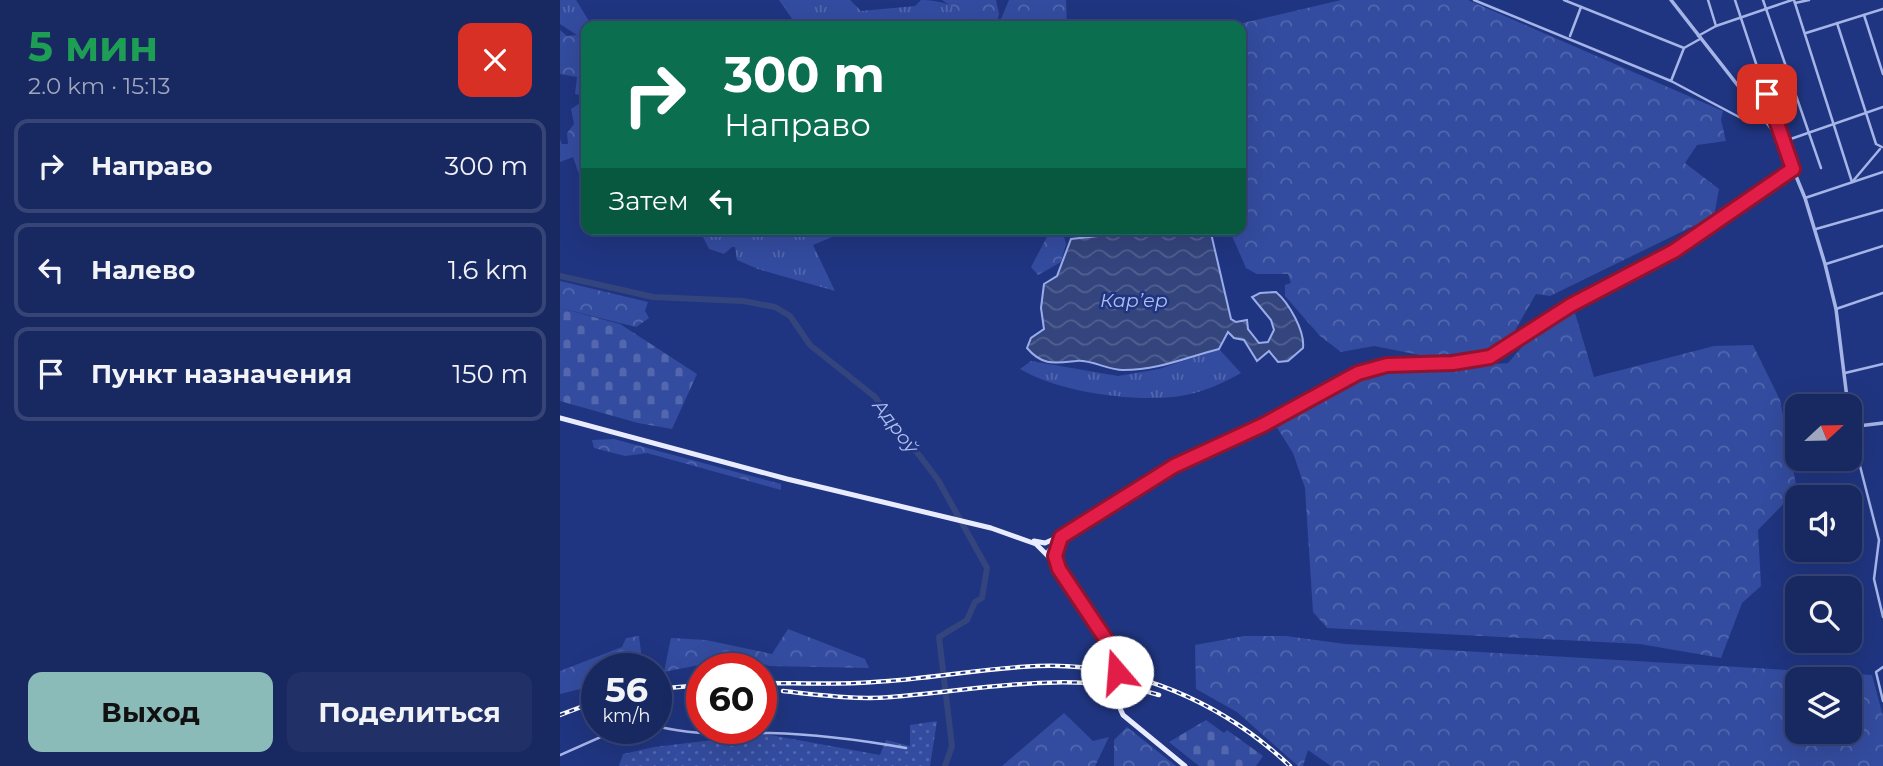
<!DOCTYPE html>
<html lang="ru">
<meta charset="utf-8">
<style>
:root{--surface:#182861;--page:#213067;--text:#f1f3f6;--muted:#9fa6bd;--line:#364476;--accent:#8bbbb9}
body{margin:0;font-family:Montserrat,sans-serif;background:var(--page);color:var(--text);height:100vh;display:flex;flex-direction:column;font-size:26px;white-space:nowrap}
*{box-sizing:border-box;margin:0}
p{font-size:23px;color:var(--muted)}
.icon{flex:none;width:38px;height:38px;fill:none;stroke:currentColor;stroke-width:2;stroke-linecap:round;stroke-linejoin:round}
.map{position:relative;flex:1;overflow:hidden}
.sheet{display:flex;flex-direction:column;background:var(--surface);width:560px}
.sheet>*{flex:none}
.guide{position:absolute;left:21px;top:21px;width:665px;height:214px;border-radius:14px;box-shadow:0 7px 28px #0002,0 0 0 2px var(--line);background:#0b6e4f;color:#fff;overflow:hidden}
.needle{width:46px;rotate:68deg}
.fabs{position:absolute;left:1225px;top:394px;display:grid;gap:14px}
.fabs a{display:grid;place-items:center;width:77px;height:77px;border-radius:14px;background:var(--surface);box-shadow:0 7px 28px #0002,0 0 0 2px var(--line);font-size:35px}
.speed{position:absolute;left:21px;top:653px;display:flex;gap:14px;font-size:35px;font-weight:700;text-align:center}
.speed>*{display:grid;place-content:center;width:91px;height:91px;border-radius:50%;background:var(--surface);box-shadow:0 7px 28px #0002,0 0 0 2px var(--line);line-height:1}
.speed small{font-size:18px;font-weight:400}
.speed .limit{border:10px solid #d22;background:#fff;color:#111}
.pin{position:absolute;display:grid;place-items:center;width:60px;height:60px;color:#fff;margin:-30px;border-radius:14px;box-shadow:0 4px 10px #0006}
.me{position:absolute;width:77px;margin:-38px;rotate:342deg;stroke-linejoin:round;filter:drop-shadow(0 0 5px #0008)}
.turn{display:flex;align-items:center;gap:24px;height:147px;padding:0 28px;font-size:32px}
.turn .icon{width:91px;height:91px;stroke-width:2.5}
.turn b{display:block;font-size:49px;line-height:60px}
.then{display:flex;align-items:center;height:66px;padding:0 28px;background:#0003;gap:14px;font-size:26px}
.round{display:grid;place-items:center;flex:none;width:74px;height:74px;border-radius:14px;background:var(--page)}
.headline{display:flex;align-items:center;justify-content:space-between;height:119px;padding:0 28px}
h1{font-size:42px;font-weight:700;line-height:52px;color:#1e9e55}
.primary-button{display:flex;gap:14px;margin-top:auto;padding:14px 28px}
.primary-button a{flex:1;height:80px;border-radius:14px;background:var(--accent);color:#111;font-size:28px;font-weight:700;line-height:80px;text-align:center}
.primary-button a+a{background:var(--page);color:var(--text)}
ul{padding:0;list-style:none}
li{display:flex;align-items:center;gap:21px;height:94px;margin:0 14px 10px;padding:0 14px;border:4px solid var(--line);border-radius:14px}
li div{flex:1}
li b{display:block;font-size:26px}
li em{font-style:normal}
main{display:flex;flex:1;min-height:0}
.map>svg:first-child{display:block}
.grass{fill:url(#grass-tufts)}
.forest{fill:url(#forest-crowns);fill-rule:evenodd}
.cemetery{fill:url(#cemetery-stones)}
.garden{fill:url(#garden-dots)}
.water{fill:url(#water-waves);stroke:#99adea;stroke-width:2}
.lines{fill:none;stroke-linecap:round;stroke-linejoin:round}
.river{stroke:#34447d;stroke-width:6}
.minor{stroke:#a6b5e8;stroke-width:2.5}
.tertiary{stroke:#a6b5e8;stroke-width:3.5}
.primary{stroke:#e8ecfe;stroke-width:5}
.rail-casing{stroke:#fff;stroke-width:4.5}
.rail{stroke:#203581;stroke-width:2;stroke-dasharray:5;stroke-linecap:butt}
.route-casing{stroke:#92132f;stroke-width:18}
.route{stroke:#e11d48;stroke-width:12}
.labels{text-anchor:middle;stroke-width:5;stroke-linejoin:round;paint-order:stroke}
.water-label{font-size:19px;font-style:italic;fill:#b1c0f0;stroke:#203581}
</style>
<main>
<section class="sheet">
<div class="headline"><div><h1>5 мин</h1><p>2.0 km · 15:13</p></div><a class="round" style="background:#d93025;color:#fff"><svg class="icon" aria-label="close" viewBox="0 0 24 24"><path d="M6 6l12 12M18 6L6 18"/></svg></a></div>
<ul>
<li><svg class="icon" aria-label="right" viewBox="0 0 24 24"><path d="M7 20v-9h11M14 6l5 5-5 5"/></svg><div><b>Направо</b></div><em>300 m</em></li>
<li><svg class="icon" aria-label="left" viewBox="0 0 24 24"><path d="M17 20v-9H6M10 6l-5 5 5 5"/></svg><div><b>Налево</b></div><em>1.6 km</em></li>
<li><svg class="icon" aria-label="arrive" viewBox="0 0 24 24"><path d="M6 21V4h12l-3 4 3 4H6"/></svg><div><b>Пункт назначения</b></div><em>150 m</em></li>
</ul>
<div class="primary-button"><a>Выход</a><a>Поделиться</a></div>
</section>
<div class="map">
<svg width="1323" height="766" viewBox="0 0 1323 766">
<defs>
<pattern id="grass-tufts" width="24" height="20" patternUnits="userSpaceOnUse" patternTransform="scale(1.75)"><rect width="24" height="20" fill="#344c9f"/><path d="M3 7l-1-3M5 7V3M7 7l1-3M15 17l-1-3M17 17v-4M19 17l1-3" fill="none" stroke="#5267ad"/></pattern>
<pattern id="forest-crowns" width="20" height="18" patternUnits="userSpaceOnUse" patternTransform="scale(1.75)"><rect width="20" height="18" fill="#344c9f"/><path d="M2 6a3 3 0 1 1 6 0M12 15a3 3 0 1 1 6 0" fill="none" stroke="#5267ad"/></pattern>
<pattern id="cemetery-stones" width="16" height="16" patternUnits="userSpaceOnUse" patternTransform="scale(1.75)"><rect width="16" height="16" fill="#344c9f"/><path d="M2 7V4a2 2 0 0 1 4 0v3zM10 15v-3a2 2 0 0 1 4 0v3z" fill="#5267ad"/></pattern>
<pattern id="garden-dots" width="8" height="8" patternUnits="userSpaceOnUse" patternTransform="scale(1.75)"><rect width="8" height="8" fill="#344c9f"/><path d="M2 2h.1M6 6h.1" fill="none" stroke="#5267ad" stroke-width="1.8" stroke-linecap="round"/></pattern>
<pattern id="water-waves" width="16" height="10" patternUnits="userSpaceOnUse" patternTransform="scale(1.75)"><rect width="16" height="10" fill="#34447d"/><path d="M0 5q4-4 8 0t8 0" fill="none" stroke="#526090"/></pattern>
</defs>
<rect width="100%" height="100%" fill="#203581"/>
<g class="grass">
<path d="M0,0H16L32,26H26V41L0,24Z"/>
<path d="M219,0H290L301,11L355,6L361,0C379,0 406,6 412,26H237Z"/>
<path d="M139,229H291L253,245L275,291L198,269L177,260L175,247H172L164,254L149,249Z"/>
<path d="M659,349L681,373C662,384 641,393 620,396C576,403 498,392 460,369L471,361L558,376L599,369Z"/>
</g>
<g class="forest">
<path d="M382,0H436L439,14L436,26H412L409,19Z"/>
<path d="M449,0H506L507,26H438Z"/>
<path d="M781,0H908L1163,111L1161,120L1166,141L1137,145L1125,163L1159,189L1154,216L990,296L976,294L954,332L927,349L870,357L814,346L781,352L760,336L725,296V285L731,283L728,274H697L686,268L669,229H681V26H670Z"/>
<path d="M0,30L7,36L17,35L24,42L26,81L21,95L15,94L17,77L0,74Z"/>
<path d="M26,99L23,117L26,125V194L13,157L0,162V139L2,144H8L7,133L14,124L11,109Z"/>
<path d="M494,229H507L503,233L506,244L501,262L478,275L471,267L488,235Z"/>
<path d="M0,281L88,302L85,311L89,318L76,327L0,308Z"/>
<path d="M1015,313L1034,377L1154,346L1193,345L1220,400L1237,490L1198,530L1201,586L1182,603L1161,658L1080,644L767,628L753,612L745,488L733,453L716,426L776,385L835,364L901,367L948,363L968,340Z"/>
<path d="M54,439L221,484V490L87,453L65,456L34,448L32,440Z"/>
<path d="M228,629L305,659L309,668L209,666L184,656L104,672L111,638L146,640L212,654Z"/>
<path d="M79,636L83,668H37V685L0,694V671L62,647L66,638Z"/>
<path d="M684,636H726L785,644L1312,675L1323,716V766H771L748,750L743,766H738L677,712L636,689L635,645ZM1237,679H1290V732H1237Z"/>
<path d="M504,713L533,741L549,737L535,766H442Z"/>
<path d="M567,727L616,766H554V740Z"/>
</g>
<g class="cemetery">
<path d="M0,308L60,324L137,374L112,429L78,423L0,401Z"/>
<path d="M646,720L664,733L667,730L703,756L696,766H639L609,742Z"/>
</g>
<path class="garden" d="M377,721L370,766H59L63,754L94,747L205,734L320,755L326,740L350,746V725Z"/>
<path class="water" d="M553,229H650L671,319L676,322L687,320L688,329L699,343L708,342L714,330L711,320L692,297L700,293L716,292C729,303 745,331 743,348L728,361L718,362L709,351L697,361L684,340L674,338L668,332L659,349C624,358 599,370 563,370C548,370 530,359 516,361C495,363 482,366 467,348L471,338L484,329L481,308L484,284L497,276L511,239L538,236Z"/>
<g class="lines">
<path class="river" d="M0,276L93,297L183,301L215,307L230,316L250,345L315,397L378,480L427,568L422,598L415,602L407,620L379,637L392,746L385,766"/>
<g class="minor">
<path d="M914,0L1111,81L1179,117L1204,120"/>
<path d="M1004,0L1124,48L1140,39"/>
<path d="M1148,0L1156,26"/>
<path d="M1175,0L1222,142L1323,107"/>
<path d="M1203,0L1261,168"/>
<path d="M1234,0L1292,182"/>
<path d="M1235,3L1249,0"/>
<path d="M1304,15L1323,74"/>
<path d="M1277,23L1316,144L1322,147"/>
<path d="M1246,33L1323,9"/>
<path d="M1010,36L1021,7"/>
<path d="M1138,36L1156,26L1232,0"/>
<path d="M1111,81L1124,48"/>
<path d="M1293,181L1320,149"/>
<path d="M1245,198L1323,172"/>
<path d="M1256,229L1323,210"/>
<path d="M1266,264L1323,246"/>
<path d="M1276,309L1323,293"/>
<path d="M1285,373L1323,364"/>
<path d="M1290,427L1319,540L1314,579L1323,617"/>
<path d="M1323,667L1316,672L1323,701"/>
<path d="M96,726C140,737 167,732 210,733C256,734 301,740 346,748"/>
<path d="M0,755L61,728"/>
</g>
<g class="tertiary">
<path d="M1111,0L1222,142L1245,198L1265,264L1276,309L1288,406"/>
<path d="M1290,423V427L1323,423"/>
<path d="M502,536L614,466L703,425L798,373L827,365L893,363L931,357L1011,305L1114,251L1233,169"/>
<path d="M486,553L497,541"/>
</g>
<g class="primary">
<path d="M0,418L227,479L431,528L476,544L492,560L547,641L555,660L556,699L563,715L625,766"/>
<path d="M474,541L485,543L501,536"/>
<path d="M497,563L495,550L501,536"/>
</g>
<defs>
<g id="rail">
<path d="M201,683C239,683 276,685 314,682C369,679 423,668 478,666C572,662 663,703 730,766"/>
<path d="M96,689L142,685"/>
<path d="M223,691C259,695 296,700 331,697C422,690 509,669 599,695"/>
<path d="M0,715L37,701"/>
</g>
</defs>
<use href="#rail" class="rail-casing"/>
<use href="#rail" class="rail"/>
</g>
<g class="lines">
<defs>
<path id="route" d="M557,672L547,641L499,569L495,556L501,537L614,466L703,425L798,373L827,365L893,363L930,357L1011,305L1114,251L1233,169L1207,94"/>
</defs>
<use href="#route" class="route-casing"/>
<use href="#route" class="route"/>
</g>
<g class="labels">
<g class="water-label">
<text x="574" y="307">Карʼер</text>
<text transform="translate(336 426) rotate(53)" y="7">Адроў</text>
</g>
</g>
</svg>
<div class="fabs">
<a><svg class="needle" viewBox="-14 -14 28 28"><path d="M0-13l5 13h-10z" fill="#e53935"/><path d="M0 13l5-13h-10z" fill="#9fa6bd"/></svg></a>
<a><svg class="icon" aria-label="sound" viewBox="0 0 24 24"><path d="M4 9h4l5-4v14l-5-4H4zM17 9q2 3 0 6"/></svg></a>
<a><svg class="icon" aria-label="search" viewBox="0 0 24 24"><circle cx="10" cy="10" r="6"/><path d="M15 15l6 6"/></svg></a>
<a><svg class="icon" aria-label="layers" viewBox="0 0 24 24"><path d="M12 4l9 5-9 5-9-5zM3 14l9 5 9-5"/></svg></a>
</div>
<div class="speed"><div>56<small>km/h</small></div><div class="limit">60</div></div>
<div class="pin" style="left:1207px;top:94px;background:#d93025"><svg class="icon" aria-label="arrive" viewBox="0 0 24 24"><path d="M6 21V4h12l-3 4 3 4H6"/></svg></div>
<svg class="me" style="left:557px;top:672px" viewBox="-20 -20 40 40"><circle r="19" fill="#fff"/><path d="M0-13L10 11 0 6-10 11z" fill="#e11d48"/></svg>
<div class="guide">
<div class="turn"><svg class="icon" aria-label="right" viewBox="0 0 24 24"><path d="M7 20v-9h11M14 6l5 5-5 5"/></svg><div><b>300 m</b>Направо</div></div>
<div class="then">Затем<svg class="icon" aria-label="left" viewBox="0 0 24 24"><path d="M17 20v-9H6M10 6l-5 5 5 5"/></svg></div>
</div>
</div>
</main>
